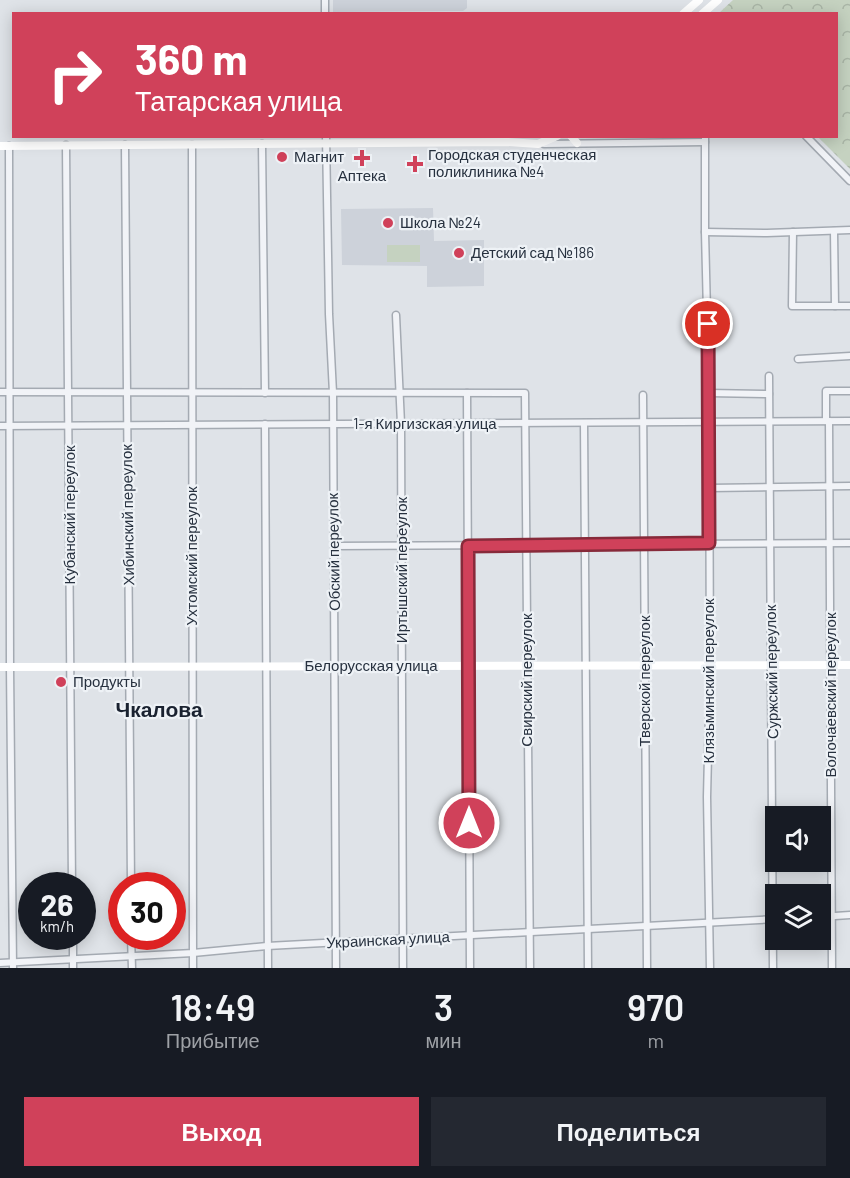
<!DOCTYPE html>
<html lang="ru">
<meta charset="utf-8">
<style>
:root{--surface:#171b24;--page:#242831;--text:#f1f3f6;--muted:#9ea1a6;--accent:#d0415a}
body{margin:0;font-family:Barlow,sans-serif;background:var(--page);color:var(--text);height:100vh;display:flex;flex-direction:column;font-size:22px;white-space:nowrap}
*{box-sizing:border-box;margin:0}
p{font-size:20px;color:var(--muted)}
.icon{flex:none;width:33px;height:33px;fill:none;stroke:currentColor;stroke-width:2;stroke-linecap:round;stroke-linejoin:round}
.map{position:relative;height:968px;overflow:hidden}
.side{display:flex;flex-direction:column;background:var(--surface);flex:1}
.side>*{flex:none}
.top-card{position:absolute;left:12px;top:12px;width:826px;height:126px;border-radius:0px;box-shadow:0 3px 15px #0003;background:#d0415a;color:#fff;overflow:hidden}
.buttons{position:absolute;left:765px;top:806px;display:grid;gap:12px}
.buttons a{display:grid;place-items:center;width:66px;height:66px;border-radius:0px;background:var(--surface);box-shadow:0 3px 15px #0003;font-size:30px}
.speed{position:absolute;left:18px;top:872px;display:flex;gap:12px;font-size:30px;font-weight:700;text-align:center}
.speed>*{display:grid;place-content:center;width:78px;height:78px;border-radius:50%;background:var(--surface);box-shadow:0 3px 15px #0003;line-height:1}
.speed small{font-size:15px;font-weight:400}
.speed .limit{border:9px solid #d22;background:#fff;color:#111}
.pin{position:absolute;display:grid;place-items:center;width:51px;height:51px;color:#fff;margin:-26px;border:3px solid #fff;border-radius:50%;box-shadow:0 2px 6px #0007}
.me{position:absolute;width:66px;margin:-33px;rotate:0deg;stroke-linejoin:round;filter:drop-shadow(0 0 4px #0008)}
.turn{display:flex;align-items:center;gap:21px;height:126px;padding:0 24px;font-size:27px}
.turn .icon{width:78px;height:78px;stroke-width:2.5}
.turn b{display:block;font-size:42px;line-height:51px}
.eta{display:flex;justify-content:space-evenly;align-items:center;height:102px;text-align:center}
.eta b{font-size:36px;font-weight:600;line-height:42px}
.button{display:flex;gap:12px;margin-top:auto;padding:12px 24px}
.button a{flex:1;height:69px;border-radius:0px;background:var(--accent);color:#fff;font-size:24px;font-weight:600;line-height:69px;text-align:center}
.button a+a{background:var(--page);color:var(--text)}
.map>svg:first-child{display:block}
.built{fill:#cdd2da}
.grass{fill:#c5d2c0}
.forest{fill:url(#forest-crowns)}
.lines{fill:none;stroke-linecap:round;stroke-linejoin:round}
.street-casing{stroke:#a4aab2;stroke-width:9}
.street{stroke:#f1f3f7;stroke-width:6}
.secondary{stroke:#fff;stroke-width:8}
.route-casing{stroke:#872a3a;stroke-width:15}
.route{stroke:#d0415a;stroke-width:10}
.poi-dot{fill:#d0415a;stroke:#eef2f6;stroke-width:2}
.labels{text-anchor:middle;stroke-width:4.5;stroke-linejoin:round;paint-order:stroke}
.poi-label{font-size:15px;fill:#27313f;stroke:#eef2f6;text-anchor:start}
.street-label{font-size:15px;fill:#27313f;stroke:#eef2f6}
.district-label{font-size:21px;font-weight:bold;fill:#1a2230;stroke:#eef2f6}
</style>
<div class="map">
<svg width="850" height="968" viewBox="0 0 850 968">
<defs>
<pattern id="forest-crowns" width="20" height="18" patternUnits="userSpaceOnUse" patternTransform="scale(1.5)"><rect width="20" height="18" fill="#c5d2c0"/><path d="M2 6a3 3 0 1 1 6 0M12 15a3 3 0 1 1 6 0" fill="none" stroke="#a9b5a6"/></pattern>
</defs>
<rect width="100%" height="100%" fill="#dfe3e8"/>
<g class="built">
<path d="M333,0H467V8L463,11L333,12Z"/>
<path d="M433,208L434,241L484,240V286L427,287V266L342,265L341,209Z"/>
</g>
<rect class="grass" x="387" y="245" width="33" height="17"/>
<path class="forest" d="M733,0H850V169L818,137L837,136V14L719,13Z"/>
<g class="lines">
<defs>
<g id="street">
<path d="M325,0V14"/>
<path d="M326,136L329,314L333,393L336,968"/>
<path d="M705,136V232L709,393L710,672L707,797L710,968"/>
<path d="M806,136L850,181"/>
<path d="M262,144L265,393"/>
<path d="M544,144L705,142"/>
<path d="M66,145L72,885"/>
<path d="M125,145L131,885"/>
<path d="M192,145L193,968"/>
<path d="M9,146L10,667L13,968"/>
<path d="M834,231L835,306"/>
<path d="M705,232L767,233L850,230"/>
<path d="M793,232L792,306H850"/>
<path d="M396,315L401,424L403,968"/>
<path d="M798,359L850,356"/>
<path d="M769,376L773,968"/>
<path d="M0,392L525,393L530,968"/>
<path d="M467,393L470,968"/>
<path d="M709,393L769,394"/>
<path d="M643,395L647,968"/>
<path d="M826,421V391H850"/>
<path d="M829,421L832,968"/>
<path d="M584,423L588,968"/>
<path d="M265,424L268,968"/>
<path d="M0,426L850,421"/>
<path d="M709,488L850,486"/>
<path d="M335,546L850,543"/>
<path d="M820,917L850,915"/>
<path d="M73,936V968"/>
<path d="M131,936L132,968"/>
<path d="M0,963L193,953L267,946L776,919"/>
</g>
</defs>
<use href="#street" class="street-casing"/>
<use href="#street" class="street"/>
<g class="secondary">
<path d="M683,14L699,0"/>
<path d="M702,14L718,0"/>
<path d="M571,136L577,143"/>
<path d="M0,146L508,142L538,144L557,136"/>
<path d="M0,667L850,665"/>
</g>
</g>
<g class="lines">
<defs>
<path id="route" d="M469,823L468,546L709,543L708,324"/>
</defs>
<use href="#route" class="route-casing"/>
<use href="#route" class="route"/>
</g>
<g class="poi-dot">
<circle cx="282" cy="157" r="6"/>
<path d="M359 149h6v6h6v6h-6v6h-6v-6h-6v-6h6z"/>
<path d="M412 155h6v6h6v6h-6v6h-6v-6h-6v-6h6z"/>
<circle cx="388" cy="223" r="6"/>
<circle cx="459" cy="253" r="6"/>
<circle cx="61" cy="682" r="6"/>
</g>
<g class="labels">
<g class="poi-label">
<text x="428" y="160">Городская студенческая<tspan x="428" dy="17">поликлиника №4</tspan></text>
<text x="294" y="162">Магнит</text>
<text x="362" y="181" text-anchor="middle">Аптека</text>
<text x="400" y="228">Школа №24</text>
<text x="471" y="258">Детский сад №186</text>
<text x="73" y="687">Продукты</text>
</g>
<g class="street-label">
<text x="425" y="429">1-я Киргизская улица</text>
<text transform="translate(70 515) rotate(-90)" y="5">Кубанский переулок</text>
<text transform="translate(128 515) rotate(-91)" y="5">Хибинский переулок</text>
<text transform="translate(334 552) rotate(-91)" y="5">Обский переулок</text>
<text transform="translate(192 556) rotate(-90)" y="5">Ухтомский переулок</text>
<text transform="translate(402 570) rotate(-90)" y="5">Иртышский переулок</text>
<text x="371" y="671">Белорусская улица</text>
<text transform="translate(772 672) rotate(-91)" y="5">Суржский переулок</text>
<text transform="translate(527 680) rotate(-90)" y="5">Свирский переулок</text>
<text transform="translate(645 681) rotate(-90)" y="5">Тверской переулок</text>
<text transform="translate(709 681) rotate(-90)" y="5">Клязьминский переулок</text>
<text transform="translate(831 695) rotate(-90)" y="5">Волочаевский переулок</text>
<text transform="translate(388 940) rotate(-3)" y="5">Украинская улица</text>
</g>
<g class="district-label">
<text x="159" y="717">Чкалова</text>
</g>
</g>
</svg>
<div class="buttons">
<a><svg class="icon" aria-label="sound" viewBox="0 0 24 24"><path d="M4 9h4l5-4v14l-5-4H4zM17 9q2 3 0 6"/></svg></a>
<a><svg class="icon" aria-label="layers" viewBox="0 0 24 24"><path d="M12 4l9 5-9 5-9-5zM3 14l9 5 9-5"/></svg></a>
</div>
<div class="speed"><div>26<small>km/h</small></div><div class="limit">30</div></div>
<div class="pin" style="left:708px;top:324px;background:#d93025"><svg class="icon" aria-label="arrive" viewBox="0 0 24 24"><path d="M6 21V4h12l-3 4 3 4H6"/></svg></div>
<svg class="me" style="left:469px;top:823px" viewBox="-20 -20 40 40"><circle r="17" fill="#d0415a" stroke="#fff" stroke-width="3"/><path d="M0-11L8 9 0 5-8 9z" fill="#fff"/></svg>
<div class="top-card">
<div class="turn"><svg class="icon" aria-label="right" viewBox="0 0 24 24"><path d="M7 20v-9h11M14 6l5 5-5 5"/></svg><div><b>360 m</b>Татарская улица</div></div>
</div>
</div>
<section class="side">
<div class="eta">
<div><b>18:49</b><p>Прибытие</p></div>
<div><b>3</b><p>мин</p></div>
<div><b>970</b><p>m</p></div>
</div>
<div class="button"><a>Выход</a><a>Поделиться</a></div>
</section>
